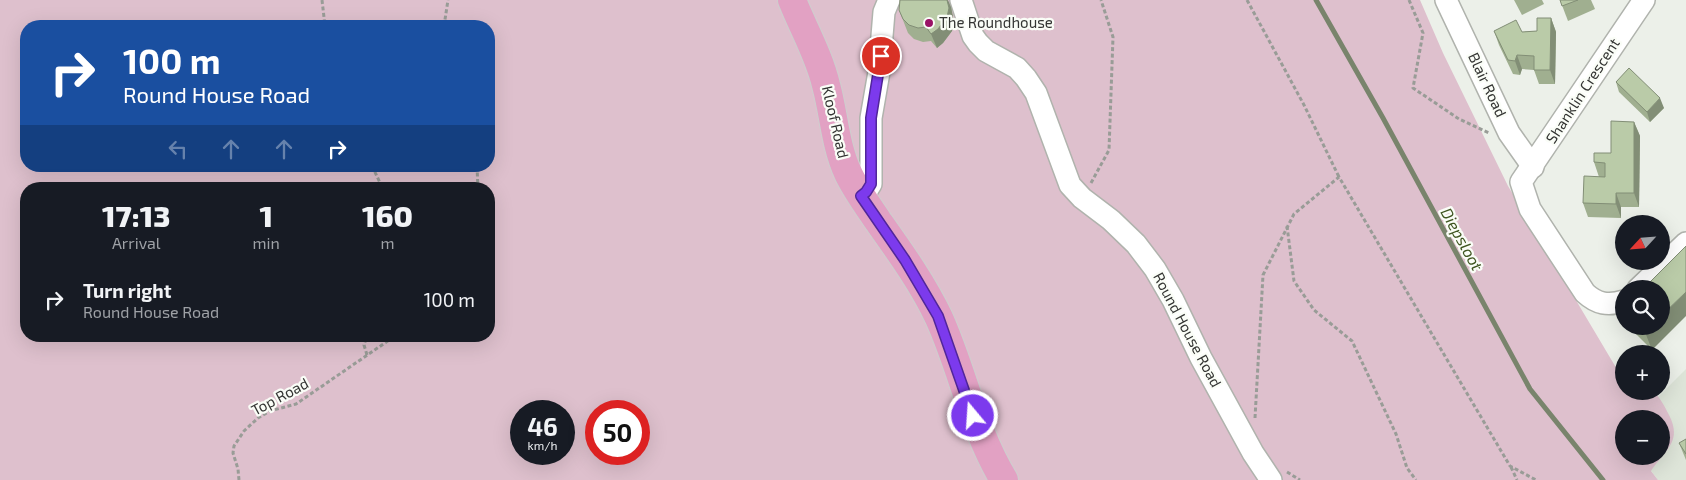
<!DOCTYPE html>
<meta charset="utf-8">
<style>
:root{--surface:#171b24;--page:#242831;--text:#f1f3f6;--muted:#9ea1a6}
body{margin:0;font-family:"Exo 2",sans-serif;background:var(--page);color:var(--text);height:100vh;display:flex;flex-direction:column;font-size:19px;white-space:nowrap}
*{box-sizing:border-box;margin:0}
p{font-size:16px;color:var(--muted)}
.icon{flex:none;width:28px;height:28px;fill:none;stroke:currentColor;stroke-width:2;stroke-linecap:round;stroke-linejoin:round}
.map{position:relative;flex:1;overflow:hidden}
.drawer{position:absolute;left:20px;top:182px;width:475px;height:160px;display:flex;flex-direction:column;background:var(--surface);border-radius:20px;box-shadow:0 5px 20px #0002}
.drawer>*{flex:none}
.guide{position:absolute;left:20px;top:20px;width:475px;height:152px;border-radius:20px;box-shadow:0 5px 20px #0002;background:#1a4fa0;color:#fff;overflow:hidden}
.needle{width:32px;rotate:244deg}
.fabs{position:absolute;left:1615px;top:215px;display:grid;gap:10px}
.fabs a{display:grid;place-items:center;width:55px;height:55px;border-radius:50%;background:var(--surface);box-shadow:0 5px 20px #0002;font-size:25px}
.speed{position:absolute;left:510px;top:400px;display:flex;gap:10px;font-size:25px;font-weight:700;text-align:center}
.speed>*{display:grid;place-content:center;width:65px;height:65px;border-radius:50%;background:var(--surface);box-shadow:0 5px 20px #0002;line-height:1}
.speed small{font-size:12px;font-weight:400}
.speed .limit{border:8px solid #d22;background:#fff;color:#111}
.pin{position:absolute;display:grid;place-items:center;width:42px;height:42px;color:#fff;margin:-21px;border:2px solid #fff;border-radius:50%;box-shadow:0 1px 5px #0007}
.me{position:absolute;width:55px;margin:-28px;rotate:342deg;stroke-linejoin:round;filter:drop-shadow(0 0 4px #0008)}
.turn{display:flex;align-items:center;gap:18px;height:105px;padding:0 20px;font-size:22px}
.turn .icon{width:65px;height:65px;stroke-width:2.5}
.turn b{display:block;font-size:35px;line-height:42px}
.lanes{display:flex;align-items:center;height:48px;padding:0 20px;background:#0003;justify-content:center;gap:25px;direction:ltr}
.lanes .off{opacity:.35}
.eta{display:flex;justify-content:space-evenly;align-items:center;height:85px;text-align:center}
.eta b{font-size:30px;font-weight:800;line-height:35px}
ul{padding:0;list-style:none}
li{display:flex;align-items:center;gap:15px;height:65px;padding:0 20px}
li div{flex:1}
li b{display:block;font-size:19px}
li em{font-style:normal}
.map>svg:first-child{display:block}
.built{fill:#dee5d9}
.green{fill:#dec0cd;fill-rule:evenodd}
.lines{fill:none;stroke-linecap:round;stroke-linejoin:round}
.stream{stroke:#79846c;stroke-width:5}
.minor-casing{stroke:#b0b3ad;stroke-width:24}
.major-casing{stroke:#cecece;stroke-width:30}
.path{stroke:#999c97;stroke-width:3;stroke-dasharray:4 2.5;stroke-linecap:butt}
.minor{stroke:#fff;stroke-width:21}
.major{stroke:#e2a1c3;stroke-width:28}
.wall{fill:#a0af90}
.shaded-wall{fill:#828e76}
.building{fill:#bacba8;stroke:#828e76}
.route-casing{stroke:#51269a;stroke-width:12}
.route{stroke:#7c3aed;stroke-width:9}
.poi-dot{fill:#9a1366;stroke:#fafdf7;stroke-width:2}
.labels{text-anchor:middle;stroke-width:4.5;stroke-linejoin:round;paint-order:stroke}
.poi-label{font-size:15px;fill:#333432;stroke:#fafdf7;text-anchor:start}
.street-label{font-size:15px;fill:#333432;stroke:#fafdf7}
.water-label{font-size:16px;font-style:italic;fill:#3f5521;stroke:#fafdf7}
</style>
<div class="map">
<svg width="1686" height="480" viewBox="0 0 1686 480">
<rect width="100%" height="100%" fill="#ecf0e9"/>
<path class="built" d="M1686,369V480H1658L1640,456H1661V419H1636Z"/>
<path class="green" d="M0,0H1420L1443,53L1508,186L1624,381V391H1630L1631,394L1637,391L1654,392C1661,399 1665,407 1669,415C1683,442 1664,451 1651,471L1658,480H0ZM26,26H489V166H26ZM26,189H489V336H26ZM521,411H564V454H521ZM596,411H639V454H596ZM1624,419H1661V456H1624Z"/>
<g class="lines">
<path class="stream" d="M1316,0L1383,118L1530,389L1603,480"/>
<defs>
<g id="minor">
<path d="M961,0L973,36L978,43L986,51L1017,68L1026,78L1036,93L1070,185L1082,198L1111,220L1136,244L1155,269L1173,300L1201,358L1253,453L1271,480"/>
<path d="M1446,0L1509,133L1533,167"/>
<path d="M861,196L866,192L871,184V118L879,72L884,12L889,0"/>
<path d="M1638,289L1686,243"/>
<path d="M1624,301C1608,306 1597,304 1585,293L1530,209L1521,182L1644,0"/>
</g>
<path id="major" d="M792,0C803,28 819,55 826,85C834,114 835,145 848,173C856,190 868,206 878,221C900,252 923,284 939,318C963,371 973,429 1004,480"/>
</defs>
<use href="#minor" class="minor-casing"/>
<use href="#major" class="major-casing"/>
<g class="path">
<path d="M322,0L325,26"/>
<path d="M1247,0L1304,105L1339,177"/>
<path d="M1409,0L1423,33L1413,88L1459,119L1489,133"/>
<path d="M444,26L448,0"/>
<path d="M372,166L383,189"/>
<path d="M477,166L478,189"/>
<path d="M1091,183L1109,150L1113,37L1101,0"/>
<path d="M1287,226L1294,281L1314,310L1352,341L1396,434L1407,468L1416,480"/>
<path d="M367,355L364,345L367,336"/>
<path d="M1255,418L1263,275L1294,214L1339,177L1510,466L1536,480"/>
<path d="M1511,467L1517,480"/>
<path d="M1287,472L1300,480"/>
<path d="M239,480L238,469L233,453L234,446L244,431L258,418L270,411L296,404L395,336"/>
</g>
<use href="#minor" class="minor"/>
<use href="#major" class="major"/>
</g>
<g class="wall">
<path d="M1514,0H1542L1544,4L1522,15Z"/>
<path d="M1560,0H1591L1595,9L1568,21Z"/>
<path d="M951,7L954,22L952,31L943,43L937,48L931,41L923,42L914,39L908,33L899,10Z"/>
<path d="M1551,18L1556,32L1555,84H1539L1534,70L1522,69L1520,75L1513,74L1499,45L1494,31L1522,32L1537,31Z"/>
<path d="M1616,82L1664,108L1650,122L1619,92Z"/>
<path d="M1634,122L1640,136L1639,207H1621V218L1588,217L1583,203L1605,177H1599L1594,162L1611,153Z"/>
<path d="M1629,326H1661L1652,350L1629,327Z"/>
<path d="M1686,439V460L1679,443Z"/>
</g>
<g class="shaded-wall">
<path d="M947,0H948L951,7L954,22L952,31L943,43L937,48L931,34Z"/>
<path d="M1551,18L1556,32L1555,84L1550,70Z"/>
<path d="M1517,55L1522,69L1520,75L1515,61Z"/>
<path d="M1660,98L1664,108L1650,122L1647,112Z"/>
<path d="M1634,122L1640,136L1639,207L1634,193Z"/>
<path d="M1616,193L1621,207V218L1616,204Z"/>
<path d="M1686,292V316L1652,350L1645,332L1651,326H1661V316Z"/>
</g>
<g class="building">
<path d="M900,0H947L949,8L947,17L938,29L931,34L926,27L918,28L909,25L903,19L899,10Z"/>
<path d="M1560,0H1578L1562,6Z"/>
<path d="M1537,18H1551L1550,70H1534V56L1517,55L1515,61L1508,60L1494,31L1516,20L1522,32L1537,31Z"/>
<path d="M1629,68L1660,98L1647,112L1616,82Z"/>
<path d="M1611,121L1634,122V193H1616V204L1583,203L1584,176L1605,177V163L1594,162V153H1611Z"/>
<path d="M1686,246V292L1661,316V289H1643Z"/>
<path d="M1640,326H1651L1645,332Z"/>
<path d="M1686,439V454L1679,443Z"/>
</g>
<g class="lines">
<defs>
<path id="route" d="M881,56L871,118V184L866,192L861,196L905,260L938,316L973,416"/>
</defs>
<use href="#route" class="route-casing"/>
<use href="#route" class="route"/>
</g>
<circle class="poi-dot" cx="929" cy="23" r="5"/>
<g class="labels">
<g class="poi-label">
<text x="939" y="28">The Roundhouse</text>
</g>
<g class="street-label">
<text transform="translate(1487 85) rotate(65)" y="5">Blair Road</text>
<text transform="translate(1583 91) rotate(-57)" y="5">Shanklin Crescent</text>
<text transform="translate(835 122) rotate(77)" y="5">Kloof Road</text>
<text transform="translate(1187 330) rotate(62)" y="5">Round House Road</text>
<text transform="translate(280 397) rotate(-28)" y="5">Top Road</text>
</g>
<g class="water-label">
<text transform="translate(1462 239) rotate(61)" y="6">Diepsloot</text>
</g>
</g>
</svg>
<div class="fabs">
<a><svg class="needle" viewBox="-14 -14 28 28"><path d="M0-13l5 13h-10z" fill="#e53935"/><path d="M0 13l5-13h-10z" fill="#9ea1a6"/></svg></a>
<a><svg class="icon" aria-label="search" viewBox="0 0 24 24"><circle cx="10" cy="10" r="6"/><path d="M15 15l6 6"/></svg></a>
<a>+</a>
<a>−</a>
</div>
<div class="speed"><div>46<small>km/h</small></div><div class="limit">50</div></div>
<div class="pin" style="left:881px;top:56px;background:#d93025"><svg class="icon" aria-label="arrive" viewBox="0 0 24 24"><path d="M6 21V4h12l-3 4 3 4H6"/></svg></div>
<svg class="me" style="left:973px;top:416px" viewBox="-20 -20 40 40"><circle r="17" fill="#7c3aed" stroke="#fff" stroke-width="3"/><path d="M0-11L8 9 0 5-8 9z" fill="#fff"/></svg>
<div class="guide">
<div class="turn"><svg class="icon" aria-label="right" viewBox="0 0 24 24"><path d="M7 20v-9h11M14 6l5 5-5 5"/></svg><div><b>100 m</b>Round House Road</div></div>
<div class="lanes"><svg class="icon off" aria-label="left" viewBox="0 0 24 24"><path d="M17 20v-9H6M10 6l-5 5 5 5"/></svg><svg class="icon off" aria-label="ahead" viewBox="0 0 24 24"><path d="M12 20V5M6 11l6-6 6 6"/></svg><svg class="icon off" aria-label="ahead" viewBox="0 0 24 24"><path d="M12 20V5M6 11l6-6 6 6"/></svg><svg class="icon" aria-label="right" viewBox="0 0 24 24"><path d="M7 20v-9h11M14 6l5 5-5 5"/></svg></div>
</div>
<section class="drawer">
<div class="eta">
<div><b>17:13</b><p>Arrival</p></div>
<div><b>1</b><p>min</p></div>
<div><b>160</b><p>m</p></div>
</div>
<ul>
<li><svg class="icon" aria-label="right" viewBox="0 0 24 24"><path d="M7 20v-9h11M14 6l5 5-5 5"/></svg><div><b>Turn right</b><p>Round House Road</p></div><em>100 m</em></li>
</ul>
</section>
</div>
